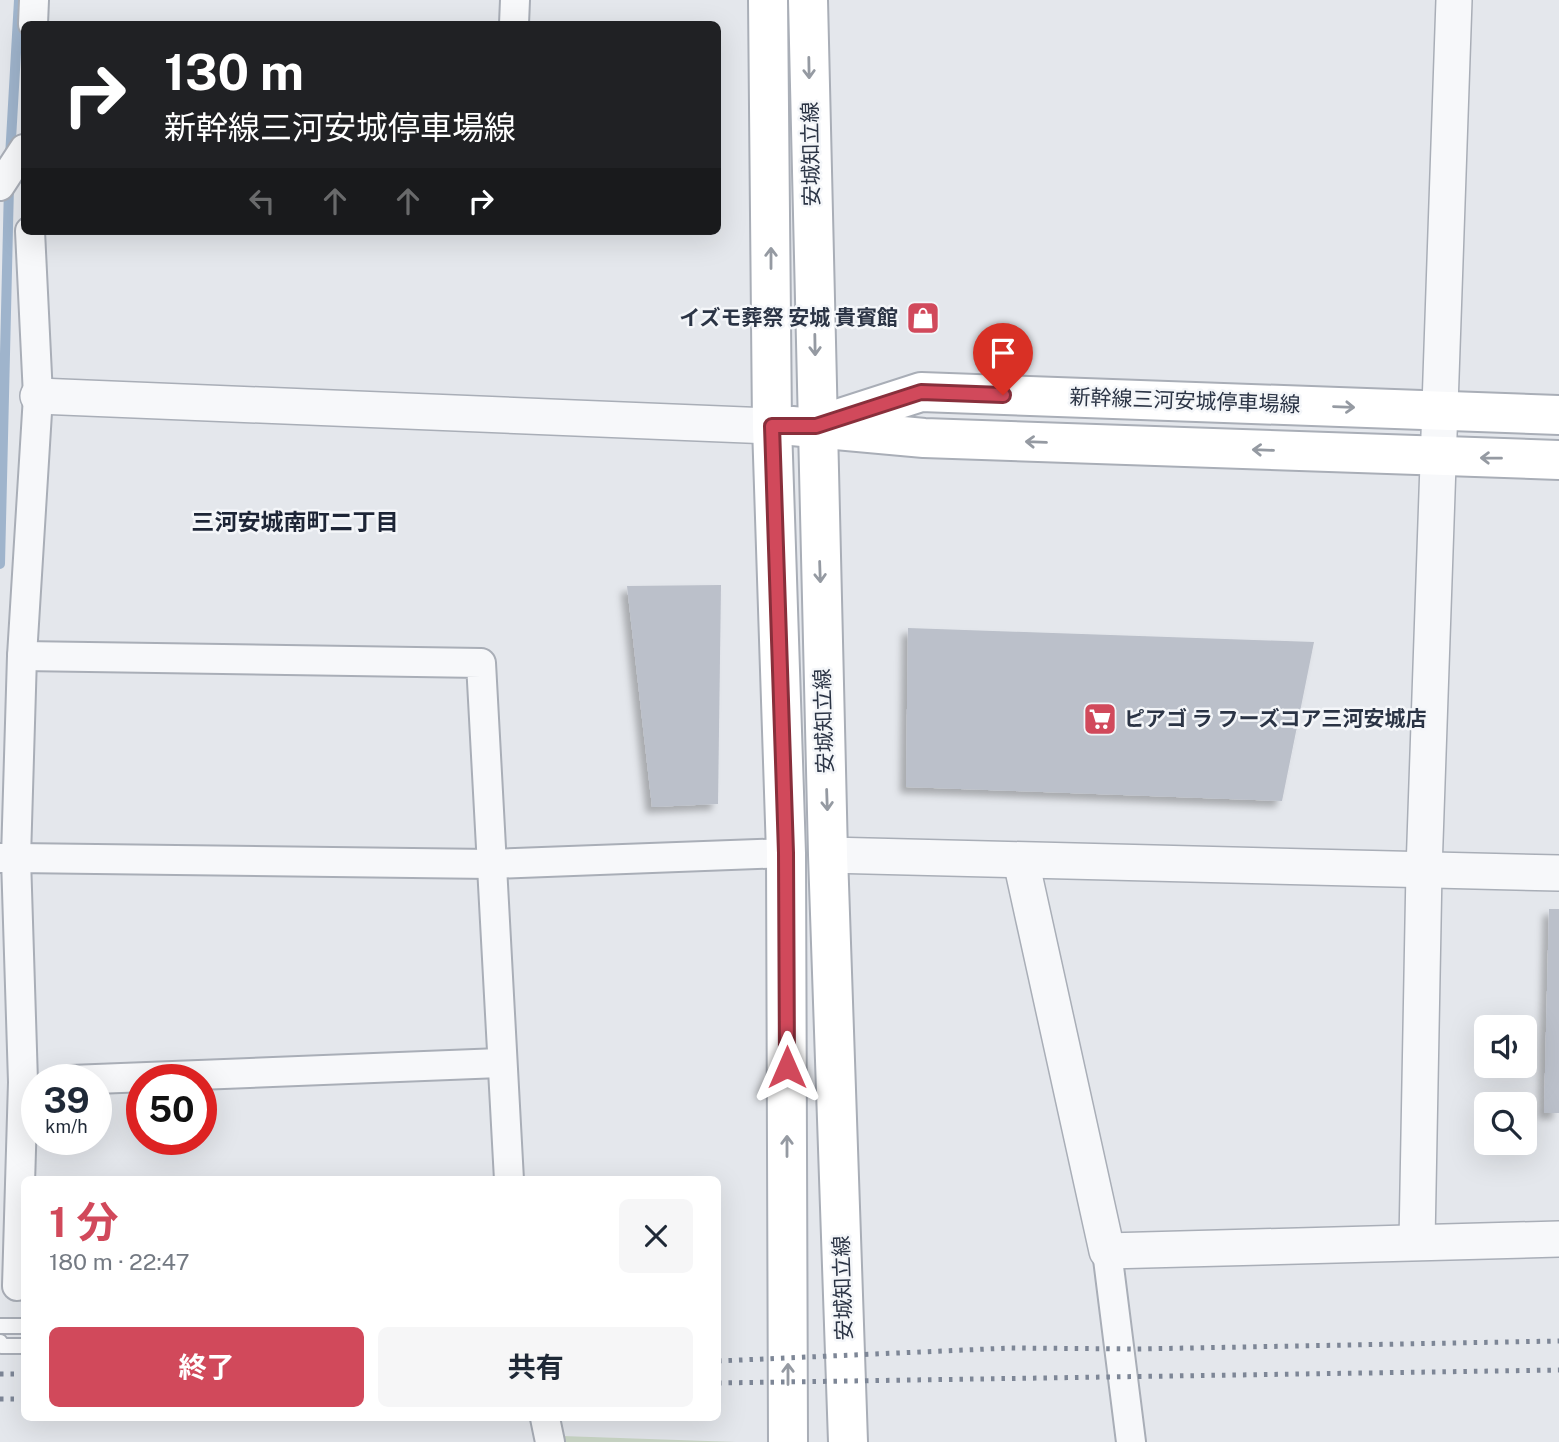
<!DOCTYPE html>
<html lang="ja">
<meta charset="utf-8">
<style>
:root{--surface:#fff;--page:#f6f6f7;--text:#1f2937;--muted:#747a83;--accent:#d1495b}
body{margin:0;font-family:"Public Sans","Noto Sans JP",sans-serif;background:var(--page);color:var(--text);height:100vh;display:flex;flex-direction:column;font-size:26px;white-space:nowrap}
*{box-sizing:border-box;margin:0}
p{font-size:23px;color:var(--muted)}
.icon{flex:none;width:38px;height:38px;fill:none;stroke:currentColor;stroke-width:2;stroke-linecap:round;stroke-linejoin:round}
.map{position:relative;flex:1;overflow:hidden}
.details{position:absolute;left:21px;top:1176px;width:700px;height:245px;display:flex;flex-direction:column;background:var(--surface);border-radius:10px;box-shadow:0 7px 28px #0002}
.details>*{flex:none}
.guide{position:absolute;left:21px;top:21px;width:700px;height:214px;border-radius:10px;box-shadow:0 7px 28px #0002;background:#202124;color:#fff;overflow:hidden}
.buttons{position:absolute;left:1474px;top:1015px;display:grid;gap:14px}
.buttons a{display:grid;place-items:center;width:63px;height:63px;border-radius:10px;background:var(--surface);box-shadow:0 7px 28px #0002;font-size:35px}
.speed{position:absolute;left:21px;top:1064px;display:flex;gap:14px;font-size:35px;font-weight:700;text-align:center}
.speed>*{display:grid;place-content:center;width:91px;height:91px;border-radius:50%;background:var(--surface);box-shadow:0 7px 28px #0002;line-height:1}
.speed small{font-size:18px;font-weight:400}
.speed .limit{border:10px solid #d22;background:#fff;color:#111}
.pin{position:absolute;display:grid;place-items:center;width:60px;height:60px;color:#fff;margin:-72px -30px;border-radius:50% 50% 50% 0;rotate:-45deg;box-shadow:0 0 7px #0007}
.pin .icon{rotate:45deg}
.me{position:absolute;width:77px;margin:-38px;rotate:0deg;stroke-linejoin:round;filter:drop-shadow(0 0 5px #0008)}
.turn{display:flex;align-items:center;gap:24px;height:147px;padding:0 28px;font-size:32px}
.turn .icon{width:91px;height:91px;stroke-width:2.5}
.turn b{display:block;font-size:49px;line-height:60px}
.lanes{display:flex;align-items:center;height:66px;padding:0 28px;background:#0003;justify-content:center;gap:35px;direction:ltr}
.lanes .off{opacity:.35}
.round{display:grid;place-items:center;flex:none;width:74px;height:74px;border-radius:10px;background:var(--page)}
.head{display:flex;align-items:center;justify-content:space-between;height:119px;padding:0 28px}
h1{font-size:42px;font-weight:700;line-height:52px;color:var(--accent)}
.button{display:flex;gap:14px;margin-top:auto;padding:14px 28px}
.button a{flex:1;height:80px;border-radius:10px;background:var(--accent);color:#fff;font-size:28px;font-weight:700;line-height:80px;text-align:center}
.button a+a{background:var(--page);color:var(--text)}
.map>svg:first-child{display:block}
.green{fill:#c9d6c5}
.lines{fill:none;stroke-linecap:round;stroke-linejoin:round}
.stream{stroke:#9fb4cc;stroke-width:10}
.building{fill:#bbc0ca;filter:url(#shadow)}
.service-casing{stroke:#a9aeb7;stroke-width:18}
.minor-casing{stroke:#a9aeb7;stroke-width:32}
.tertiary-casing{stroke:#a9aeb7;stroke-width:38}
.secondary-casing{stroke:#a9aeb7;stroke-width:42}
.service{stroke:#f7f8fa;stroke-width:14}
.minor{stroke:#f7f8fa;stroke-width:28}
.tertiary{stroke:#f7f8fa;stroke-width:35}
.secondary{stroke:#fff;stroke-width:38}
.rail{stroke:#7d8696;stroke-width:5;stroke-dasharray:3.5 7;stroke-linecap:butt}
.oneway{stroke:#959aa2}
.route-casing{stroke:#882f3b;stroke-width:18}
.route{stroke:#d1495b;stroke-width:12}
.labels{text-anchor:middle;stroke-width:5;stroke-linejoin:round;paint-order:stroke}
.street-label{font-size:21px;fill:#2b3445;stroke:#f4f6f9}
.poi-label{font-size:21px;font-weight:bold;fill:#2b3445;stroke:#f4f6f9;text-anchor:end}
.neighbourhood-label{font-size:23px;font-weight:bold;fill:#1d2536;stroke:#f4f6f9}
</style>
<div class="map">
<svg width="1559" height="1442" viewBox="0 0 1559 1442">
<defs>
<filter id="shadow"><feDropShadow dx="-6" dy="6" stdDeviation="3.5" flood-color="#0004"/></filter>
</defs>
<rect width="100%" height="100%" fill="#e4e7ec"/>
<path class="green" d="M562,1436L736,1442H562Z"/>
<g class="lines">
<g class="stream">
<path d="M10,157L19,0"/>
<path d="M0,564L9,186"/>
</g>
</g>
<g class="building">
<path d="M721,585L718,804L652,807L627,586Z"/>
<path d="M908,628L1314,642L1282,801L906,787Z"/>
<path d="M1549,909H1559V1113H1544Z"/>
</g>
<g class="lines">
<defs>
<g id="service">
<path d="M0,1326H24"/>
<path d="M0,1342L2,1346H24"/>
</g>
<g id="minor">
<path d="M33,24L34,0"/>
<path d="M514,24L515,0"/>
<path d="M0,186L24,149"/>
<path d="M22,656L481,663L509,1180"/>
<path d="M0,858H16L22,656L38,396L30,231"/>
<path d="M70,1080L500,1063"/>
<path d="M1107,1251L1131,1442"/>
<path d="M17,1286L23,1082L16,858L491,864L786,853"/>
<path d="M545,1418L550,1442"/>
</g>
<g id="tertiary">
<path d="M38,396L772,426"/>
<path d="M828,855L1559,873"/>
<path d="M1021,861L1107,1251L1559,1239"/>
<path d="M1417,1242L1424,870L1454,0"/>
</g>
<g id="secondary">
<path d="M768,0L772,426L786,853L788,1442"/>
<path d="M808,0L828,855L848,1442"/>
<path d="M828,422L921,392L1559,415"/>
<path d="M792,426L924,438L1559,460"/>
</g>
</defs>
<use href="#service" class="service-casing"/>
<use href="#minor" class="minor-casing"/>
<use href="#tertiary" class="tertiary-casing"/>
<use href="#secondary" class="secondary-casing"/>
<use href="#service" class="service"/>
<use href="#minor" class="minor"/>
<use href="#tertiary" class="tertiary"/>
<use href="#secondary" class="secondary"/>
<g class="rail">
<path d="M718,1361L1010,1348L1137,1349L1559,1341"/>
<path d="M0,1374H24"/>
<path d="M718,1383L1559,1370"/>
<path d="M0,1399H24"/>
</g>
</g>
<defs><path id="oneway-shaft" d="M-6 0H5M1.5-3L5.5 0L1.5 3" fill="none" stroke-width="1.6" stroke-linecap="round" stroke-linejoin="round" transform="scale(1.75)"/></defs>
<g class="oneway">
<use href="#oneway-shaft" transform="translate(809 68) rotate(89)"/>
<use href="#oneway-shaft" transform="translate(771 258) rotate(-90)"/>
<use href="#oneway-shaft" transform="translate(815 345) rotate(89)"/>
<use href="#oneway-shaft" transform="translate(1344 407) rotate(2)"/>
<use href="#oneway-shaft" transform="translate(1036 442) rotate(-178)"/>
<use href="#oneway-shaft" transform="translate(1263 450) rotate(-178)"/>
<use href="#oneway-shaft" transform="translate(1491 458) rotate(-179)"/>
<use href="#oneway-shaft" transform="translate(820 572) rotate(88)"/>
<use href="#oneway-shaft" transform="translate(827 800) rotate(88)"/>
<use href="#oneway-shaft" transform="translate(787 1146) rotate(-90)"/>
<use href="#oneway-shaft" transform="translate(788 1374) rotate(-90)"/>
</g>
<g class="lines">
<defs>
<path id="route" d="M787,1067L786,853L772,426H816L921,392L1003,395"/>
</defs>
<use href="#route" class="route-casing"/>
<use href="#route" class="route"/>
</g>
<defs>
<symbol id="shop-square" viewBox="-11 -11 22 22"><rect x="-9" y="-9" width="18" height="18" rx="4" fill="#d1495b" stroke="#f4f6f9"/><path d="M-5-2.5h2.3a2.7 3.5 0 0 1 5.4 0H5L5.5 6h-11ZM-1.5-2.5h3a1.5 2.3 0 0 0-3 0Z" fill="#fff"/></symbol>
<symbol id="supermarket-square" viewBox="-11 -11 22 22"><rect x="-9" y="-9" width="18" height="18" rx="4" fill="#d1495b" stroke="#f4f6f9"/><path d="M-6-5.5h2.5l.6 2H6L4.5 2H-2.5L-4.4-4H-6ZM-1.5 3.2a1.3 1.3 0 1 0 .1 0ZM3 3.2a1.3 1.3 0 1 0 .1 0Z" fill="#fff"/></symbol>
</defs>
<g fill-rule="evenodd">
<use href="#shop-square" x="904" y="299" width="38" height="38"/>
<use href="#supermarket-square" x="1081" y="700" width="38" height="38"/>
</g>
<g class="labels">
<g class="street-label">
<text transform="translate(811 154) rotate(-91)" y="7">安城知立線</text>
<text transform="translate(1185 401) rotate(2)" y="7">新幹線三河安城停車場線</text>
<text transform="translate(824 721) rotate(-92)" y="7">安城知立線</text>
<text transform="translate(843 1288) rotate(-92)" y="7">安城知立線</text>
</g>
<g class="poi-label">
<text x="898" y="325">イズモ葬祭 安城 貴賓館</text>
<text x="1124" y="726" text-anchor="start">ピアゴ ラ フーズコア三河安城店</text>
</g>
<g class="neighbourhood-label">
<text x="295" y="530">三河安城南町二丁目</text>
</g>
</g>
</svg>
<div class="buttons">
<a><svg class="icon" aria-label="sound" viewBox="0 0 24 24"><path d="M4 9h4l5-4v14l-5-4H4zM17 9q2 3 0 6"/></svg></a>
<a><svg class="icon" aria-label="search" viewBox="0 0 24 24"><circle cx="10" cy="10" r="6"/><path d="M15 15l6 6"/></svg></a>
</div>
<div class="speed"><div>39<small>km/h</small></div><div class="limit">50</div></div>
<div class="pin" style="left:1003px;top:395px;background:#d93025"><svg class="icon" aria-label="arrive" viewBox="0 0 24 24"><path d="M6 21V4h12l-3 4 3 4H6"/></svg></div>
<svg class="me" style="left:787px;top:1067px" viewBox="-20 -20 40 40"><path d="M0-17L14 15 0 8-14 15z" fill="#d1495b" stroke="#fff" stroke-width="4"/></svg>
<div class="guide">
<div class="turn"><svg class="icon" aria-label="right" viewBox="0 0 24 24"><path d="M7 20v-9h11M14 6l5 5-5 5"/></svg><div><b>130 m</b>新幹線三河安城停車場線</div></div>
<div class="lanes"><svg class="icon off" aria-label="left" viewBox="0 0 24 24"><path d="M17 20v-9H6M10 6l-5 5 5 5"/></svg><svg class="icon off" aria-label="ahead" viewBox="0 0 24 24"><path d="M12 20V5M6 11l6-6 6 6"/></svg><svg class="icon off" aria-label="ahead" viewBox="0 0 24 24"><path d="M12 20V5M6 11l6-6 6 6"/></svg><svg class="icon" aria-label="right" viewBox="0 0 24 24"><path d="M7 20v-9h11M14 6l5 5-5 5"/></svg></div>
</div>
<section class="details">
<div class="head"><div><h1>1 分</h1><p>180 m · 22:47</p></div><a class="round"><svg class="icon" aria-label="close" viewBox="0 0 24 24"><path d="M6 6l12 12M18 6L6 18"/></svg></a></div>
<div class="button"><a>終了</a><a>共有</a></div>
</section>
</div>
